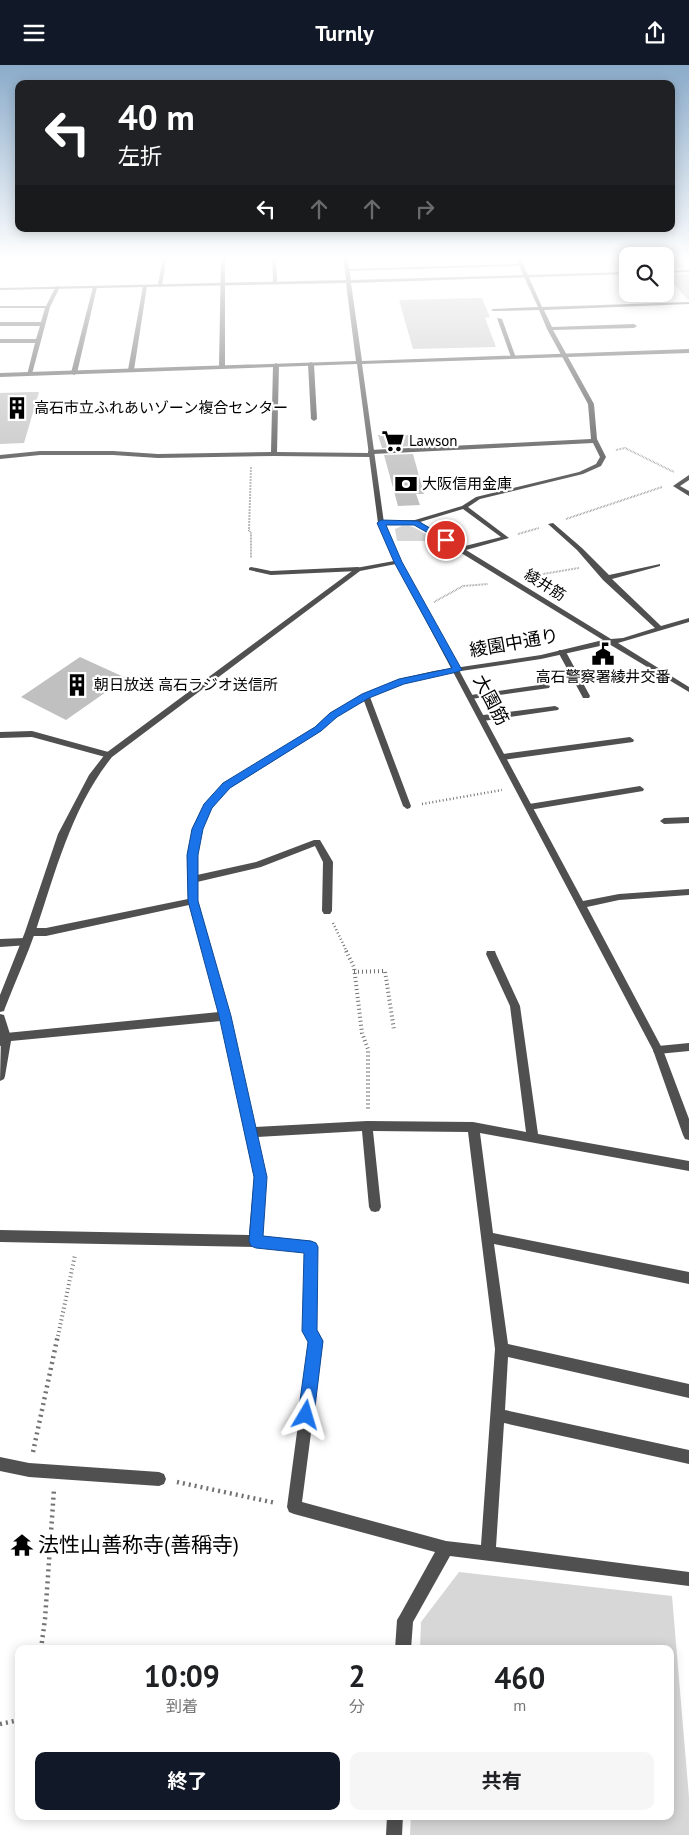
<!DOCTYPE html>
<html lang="ja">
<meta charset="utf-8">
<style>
:root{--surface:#fff;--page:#f6f6f6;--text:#202124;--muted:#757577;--accent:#111827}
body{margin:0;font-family:"PT Sans","Noto Sans JP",sans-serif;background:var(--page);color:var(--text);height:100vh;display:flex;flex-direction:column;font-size:19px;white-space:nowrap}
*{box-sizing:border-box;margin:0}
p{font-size:16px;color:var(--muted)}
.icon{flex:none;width:28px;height:28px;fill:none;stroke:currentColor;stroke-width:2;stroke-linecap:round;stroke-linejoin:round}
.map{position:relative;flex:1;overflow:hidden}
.sheet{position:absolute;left:15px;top:1580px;width:659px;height:175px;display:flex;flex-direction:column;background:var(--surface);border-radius:10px;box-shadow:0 2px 12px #0003}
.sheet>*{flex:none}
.hud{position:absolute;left:15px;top:15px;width:660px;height:152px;border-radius:10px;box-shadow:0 2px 12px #0003;background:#202124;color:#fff;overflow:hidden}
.fabs{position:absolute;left:619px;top:182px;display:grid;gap:10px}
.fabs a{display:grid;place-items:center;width:55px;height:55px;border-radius:10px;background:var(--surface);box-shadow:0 2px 12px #0003;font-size:25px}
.pin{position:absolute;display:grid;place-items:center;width:42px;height:42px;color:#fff;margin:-21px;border:2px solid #fff;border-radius:50%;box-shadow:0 1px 5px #0007}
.me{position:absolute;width:55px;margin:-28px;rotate:7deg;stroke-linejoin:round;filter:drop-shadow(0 0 4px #0008)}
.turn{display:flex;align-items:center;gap:18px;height:105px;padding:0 20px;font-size:22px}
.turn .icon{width:65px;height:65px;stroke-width:2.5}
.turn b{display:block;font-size:35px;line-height:42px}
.lanes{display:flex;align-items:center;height:48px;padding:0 20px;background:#0003;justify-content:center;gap:25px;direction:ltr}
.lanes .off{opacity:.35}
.eta{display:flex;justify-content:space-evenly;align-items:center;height:85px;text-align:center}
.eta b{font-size:30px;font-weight:700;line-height:35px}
.action{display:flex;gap:10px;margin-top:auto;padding:10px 20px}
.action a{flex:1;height:58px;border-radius:10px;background:var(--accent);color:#fff;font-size:20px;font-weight:700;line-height:58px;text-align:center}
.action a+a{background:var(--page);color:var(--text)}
header{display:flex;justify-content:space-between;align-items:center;height:65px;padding:0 20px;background:var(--accent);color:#fff;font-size:22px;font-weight:700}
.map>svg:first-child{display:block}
.green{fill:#d7d7d7}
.building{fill:#c0c0c0}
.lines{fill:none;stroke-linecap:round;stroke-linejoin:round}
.path-far3{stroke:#727272;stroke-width:2;stroke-dasharray:0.5 1;stroke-linecap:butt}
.path-far2{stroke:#727272;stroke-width:2.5;stroke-dasharray:1 2.5;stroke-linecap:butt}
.path-far1{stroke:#727272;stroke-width:4;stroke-dasharray:1 3;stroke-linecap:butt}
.path{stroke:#727272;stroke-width:4.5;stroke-dasharray:2 4;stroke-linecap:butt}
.service{fill:#505050;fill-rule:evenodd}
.minor{fill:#505050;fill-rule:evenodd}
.tertiary{fill:#505050;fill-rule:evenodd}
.route{fill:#1a73e8;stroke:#114b97}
.labels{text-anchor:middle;stroke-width:4.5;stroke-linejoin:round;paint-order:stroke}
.far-poi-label{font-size:15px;fill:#000;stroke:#fff;text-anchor:start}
.far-street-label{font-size:15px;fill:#000;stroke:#fff}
.street-label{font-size:18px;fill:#000;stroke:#fff}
.near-poi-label{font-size:21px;fill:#000;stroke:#fff;text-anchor:start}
</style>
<header><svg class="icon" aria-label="menu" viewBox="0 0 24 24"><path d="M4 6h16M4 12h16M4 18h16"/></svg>Turnly<svg class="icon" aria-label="share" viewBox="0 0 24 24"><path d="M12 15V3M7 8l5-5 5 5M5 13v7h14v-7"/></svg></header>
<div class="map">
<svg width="689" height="1770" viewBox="0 0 689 1770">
<rect width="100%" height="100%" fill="#fff"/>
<g class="green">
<path d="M409,461L413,462L450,482L426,476H397L395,464L402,461Z"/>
<path d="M459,1507L672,1531L689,1732V1770H410L411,1751H670V1584H420L421,1557Z"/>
</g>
<g class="building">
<path d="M650,191H675L685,203L665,204V191Z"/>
<path d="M689,209V235H688L666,210Z"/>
<path d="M482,233L490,252L485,253L496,282L413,284L399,235Z"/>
<path d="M30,327H39L24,378L0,379V328Z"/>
<path d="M378,370H409L412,381L382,383Z"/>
<path d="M413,389L424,429H416L420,440L398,441L384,390Z"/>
<path d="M80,592L126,613L66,655L21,632Z"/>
</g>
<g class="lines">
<g class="path-far3">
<path d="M616,385L625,383L674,407"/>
<path d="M251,402L249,465L251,468V493"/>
<path d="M566,454L662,422"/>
<path d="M518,469L539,463"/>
<path d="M531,511L579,503"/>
<path d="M434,537L463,521L488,519"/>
</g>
<g class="path-far2">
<path d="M422,739L502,725"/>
<path d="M333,858L347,887"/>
</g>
<g class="path-far1">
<path d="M346,886L354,902L362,968L368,984V1045"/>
<path d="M354,907L385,906L394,965"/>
<path d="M58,1271L75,1190"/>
</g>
<g class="path">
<path d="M33,1387L58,1270"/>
<path d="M177,1417L276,1438"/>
<path d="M41,1584L45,1554L54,1424"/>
<path d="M0,1659L19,1655"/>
</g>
<g class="service">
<path d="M559,585H565L566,587L590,631L589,633H583L582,631L558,587Z"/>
<path d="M546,619L550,621L549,623L471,634L467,632L471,630Z"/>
<path d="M555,641L559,643L558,645L483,656L479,653L483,650Z"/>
<path d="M630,672L634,675L633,677L503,695L499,692L503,689Z"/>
</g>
<g class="minor">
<path d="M163,191H167L162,220L160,221L158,220Z"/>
<path d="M221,191H225V302L222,304L219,302Z"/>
<path d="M272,191H276L277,217L275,218L273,217Z"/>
<path d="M515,191H519L523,199L525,200L524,201L542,242L689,237V239L544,245L552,262L634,259L637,261L634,263L553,265L594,339L597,374L606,392L601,401L583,409L480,434L468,442L509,473L466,485L611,574L623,573L655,563L603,515L577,485L548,459L553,458L582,483L609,510L660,499V501L612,514L661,561L689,553V557L618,578L689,622V627L609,579L541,594L434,610L405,618L370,632L411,741L410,743L407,744L403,741L364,636L336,652L321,666L230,723L211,742L202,764L197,790V810L256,797L314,775H320L333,797L332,846L330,849H324L322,846L323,797L315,781L261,802L197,817L198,836L230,951L255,1062L367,1056L473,1057L526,1067L510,941L486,889L487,886H495L496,889L520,941L538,1069L689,1096V1106L480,1068L493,1168L689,1207V1219L494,1179L508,1279L689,1319V1333L508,1292L505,1345L689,1385V1399L504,1358L496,1482L689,1507V1521L450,1491L413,1557L411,1584H395L397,1555L400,1550L435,1487L294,1449L289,1447L287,1442L309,1277L304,1266L305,1187L255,1182L0,1177V1165L249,1170L254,1112L221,956L11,976L5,1011L4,1014L0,1016L1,972L2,969L6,968L219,947L189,840L46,871H30L25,867L30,863H46L188,834L187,790L192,764L204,739L224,719L315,662L330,648L363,629L399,614L434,606L541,590L603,575L414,459L381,460L378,458L381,456L415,455L462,441L476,432L579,407L596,399L600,392L593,378L373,389L374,390L371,392L274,391L158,393L113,390H40L0,394V390L40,386H113L158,389L271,387L273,300L276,298L279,300L277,387L368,388V386L370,385L591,374L588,339L547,264L539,245L493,246L491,245L493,244L538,242L519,201L347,206L345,205L347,204L518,199ZM463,444L501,472L461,482L420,457ZM362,1066L369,1142L371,1146L375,1147L379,1146L381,1142L373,1066L468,1067L495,1284L481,1480L446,1476L302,1437L323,1276L317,1265V1182L315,1178L311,1176L262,1171L266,1112L257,1072Z"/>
<path d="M145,220L147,221L134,305L131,307L128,305L143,221Z"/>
<path d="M56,221L60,222L50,242L32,309L27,310L35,278H0V274H36L40,261H0V257H41L45,243H0V241H46Z"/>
<path d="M95,221L97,222L77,308L74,310L71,308L93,222Z"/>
<path d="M497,253L502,254L516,293L511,292Z"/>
<path d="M311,297L314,299L317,354L314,356L311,354L308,299Z"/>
<path d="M689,410V415L680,421L689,426V431L673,421Z"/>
<path d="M251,502L271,506L358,502L362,504L358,506L271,510L249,505V503Z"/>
<path d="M32,666L112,688L113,690L109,693L32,672L0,673V667Z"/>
<path d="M640,721L644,724L643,726L529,745L525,742L529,739Z"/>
<path d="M689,752V758L664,759L660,756L664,753Z"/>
<path d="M25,873L30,877L29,880L0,882V874Z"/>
<path d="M689,978V986L658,989L654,988L653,985L654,982L658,981Z"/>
<path d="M0,1392L29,1398L159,1407L164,1409L166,1414L164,1419L159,1421L29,1412L0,1406Z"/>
<path d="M387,1751H403L402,1770H386Z"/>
</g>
<g class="tertiary">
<path d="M343,191H347L351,215L628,207V209L351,218L362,296L689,284V288L362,299L384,458L401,497L583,836L619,829L689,824V830L619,835L587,842L663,985L689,1054V1075L685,1074L683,1070L653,985L396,499L360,506L112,692C72,742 56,805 36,865C27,891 15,917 5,943L4,946L0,947V930L25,867L58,769L89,710L106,688L356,503L394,496L378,458L357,299L0,312V308L356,296L346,218L0,225V223L346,215Z"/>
<path d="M682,191H687L689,193V197Z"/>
<path d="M689,205V207L665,208V206Z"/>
<path d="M0,949L4,950L11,972L4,980L0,981Z"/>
</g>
</g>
<linearGradient id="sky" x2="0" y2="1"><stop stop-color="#8aabca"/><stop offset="0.44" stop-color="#fff"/><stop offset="1" stop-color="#fff" stop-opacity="0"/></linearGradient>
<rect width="689" height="439" fill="url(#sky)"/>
<path class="route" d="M381,455L418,456L450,475L444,477L414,460H386L402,497L462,605L457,607L404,619L369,633L337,652L321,666L230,723L212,743L203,764L198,790V836L231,951L267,1112L263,1171L311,1176L316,1178L318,1182L317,1265L323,1276L314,1350L311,1355L306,1357L300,1355L298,1350L308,1277L302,1266L304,1188L256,1183L251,1181L249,1176L254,1112L219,951L188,836L187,790L192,764L204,739L223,718L315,662L330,648L362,629L399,614L452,603L394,497L377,458Z"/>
<defs>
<symbol id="building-bare" viewBox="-9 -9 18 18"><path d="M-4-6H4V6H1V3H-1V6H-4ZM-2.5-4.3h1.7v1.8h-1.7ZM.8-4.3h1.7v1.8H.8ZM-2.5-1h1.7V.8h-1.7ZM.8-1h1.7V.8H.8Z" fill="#000" stroke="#fff" stroke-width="2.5" paint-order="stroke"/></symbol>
<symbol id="supermarket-bare" viewBox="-9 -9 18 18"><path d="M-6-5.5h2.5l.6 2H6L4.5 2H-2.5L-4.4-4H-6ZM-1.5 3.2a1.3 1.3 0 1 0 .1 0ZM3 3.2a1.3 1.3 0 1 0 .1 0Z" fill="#000" stroke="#fff" stroke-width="2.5" paint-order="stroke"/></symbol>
<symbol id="bank-bare" viewBox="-9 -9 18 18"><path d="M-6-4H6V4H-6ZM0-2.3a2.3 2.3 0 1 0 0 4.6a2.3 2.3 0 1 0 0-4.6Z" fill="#000" stroke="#fff" stroke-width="2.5" paint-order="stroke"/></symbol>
<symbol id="civic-bare" viewBox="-9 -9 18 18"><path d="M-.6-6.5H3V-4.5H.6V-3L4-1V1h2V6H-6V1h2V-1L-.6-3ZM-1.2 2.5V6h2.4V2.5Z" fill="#000" stroke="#fff" stroke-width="2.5" paint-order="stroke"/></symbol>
<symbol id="temple-bare" viewBox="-9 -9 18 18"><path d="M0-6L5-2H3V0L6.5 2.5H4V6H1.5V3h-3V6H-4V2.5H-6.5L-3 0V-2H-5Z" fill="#000" stroke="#fff" stroke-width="2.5" paint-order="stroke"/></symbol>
</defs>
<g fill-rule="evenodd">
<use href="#building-bare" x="1" y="327" width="32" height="32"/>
<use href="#supermarket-bare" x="377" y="360" width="32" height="32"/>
<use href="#bank-bare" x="390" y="403" width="32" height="32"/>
<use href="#civic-bare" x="587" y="573" width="32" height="32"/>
<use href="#building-bare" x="61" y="604" width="32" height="32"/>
<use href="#temple-bare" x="6" y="1464" width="32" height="32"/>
</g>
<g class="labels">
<g class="far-poi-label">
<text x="34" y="348">高石市立ふれあいゾーン複合センター</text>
<text x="409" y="381">Lawson</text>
<text x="422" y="424">大阪信用金庫</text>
<text x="603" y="617" text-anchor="middle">高石警察署綾井交番</text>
<text x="94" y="625">朝日放送 高石ラジオ送信所</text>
</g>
<g class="far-street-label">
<text transform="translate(545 520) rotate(32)" y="5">綾井筋</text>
</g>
<g class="street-label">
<text transform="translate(514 578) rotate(-10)" y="6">綾園中通り</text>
<text transform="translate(491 635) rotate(62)" y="6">大園筋</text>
</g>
<g class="near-poi-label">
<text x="38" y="1487">法性山善称寺(善稱寺)</text>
</g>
</g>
</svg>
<div class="fabs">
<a><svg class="icon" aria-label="search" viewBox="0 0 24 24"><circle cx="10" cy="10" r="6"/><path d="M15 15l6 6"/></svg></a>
</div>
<div class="pin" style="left:446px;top:475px;background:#d93025"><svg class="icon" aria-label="arrive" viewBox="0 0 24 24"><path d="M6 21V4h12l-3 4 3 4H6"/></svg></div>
<svg class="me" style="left:306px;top:1350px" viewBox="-20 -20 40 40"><path d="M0-17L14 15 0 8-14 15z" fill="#1a73e8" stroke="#fff" stroke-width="4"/></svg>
<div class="hud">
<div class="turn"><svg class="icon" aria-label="left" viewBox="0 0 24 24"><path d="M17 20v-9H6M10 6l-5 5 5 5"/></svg><div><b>40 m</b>左折</div></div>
<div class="lanes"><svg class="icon" aria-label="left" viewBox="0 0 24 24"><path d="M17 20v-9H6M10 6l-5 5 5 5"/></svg><svg class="icon off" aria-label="ahead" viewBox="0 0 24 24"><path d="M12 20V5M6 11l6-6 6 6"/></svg><svg class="icon off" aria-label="ahead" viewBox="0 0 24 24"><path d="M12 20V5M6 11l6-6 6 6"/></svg><svg class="icon off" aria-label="right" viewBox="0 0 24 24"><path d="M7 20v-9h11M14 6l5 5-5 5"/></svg></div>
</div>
<section class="sheet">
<div class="eta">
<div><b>10:09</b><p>到着</p></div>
<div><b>2</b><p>分</p></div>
<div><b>460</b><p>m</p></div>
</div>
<div class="action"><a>終了</a><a>共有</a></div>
</section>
</div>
